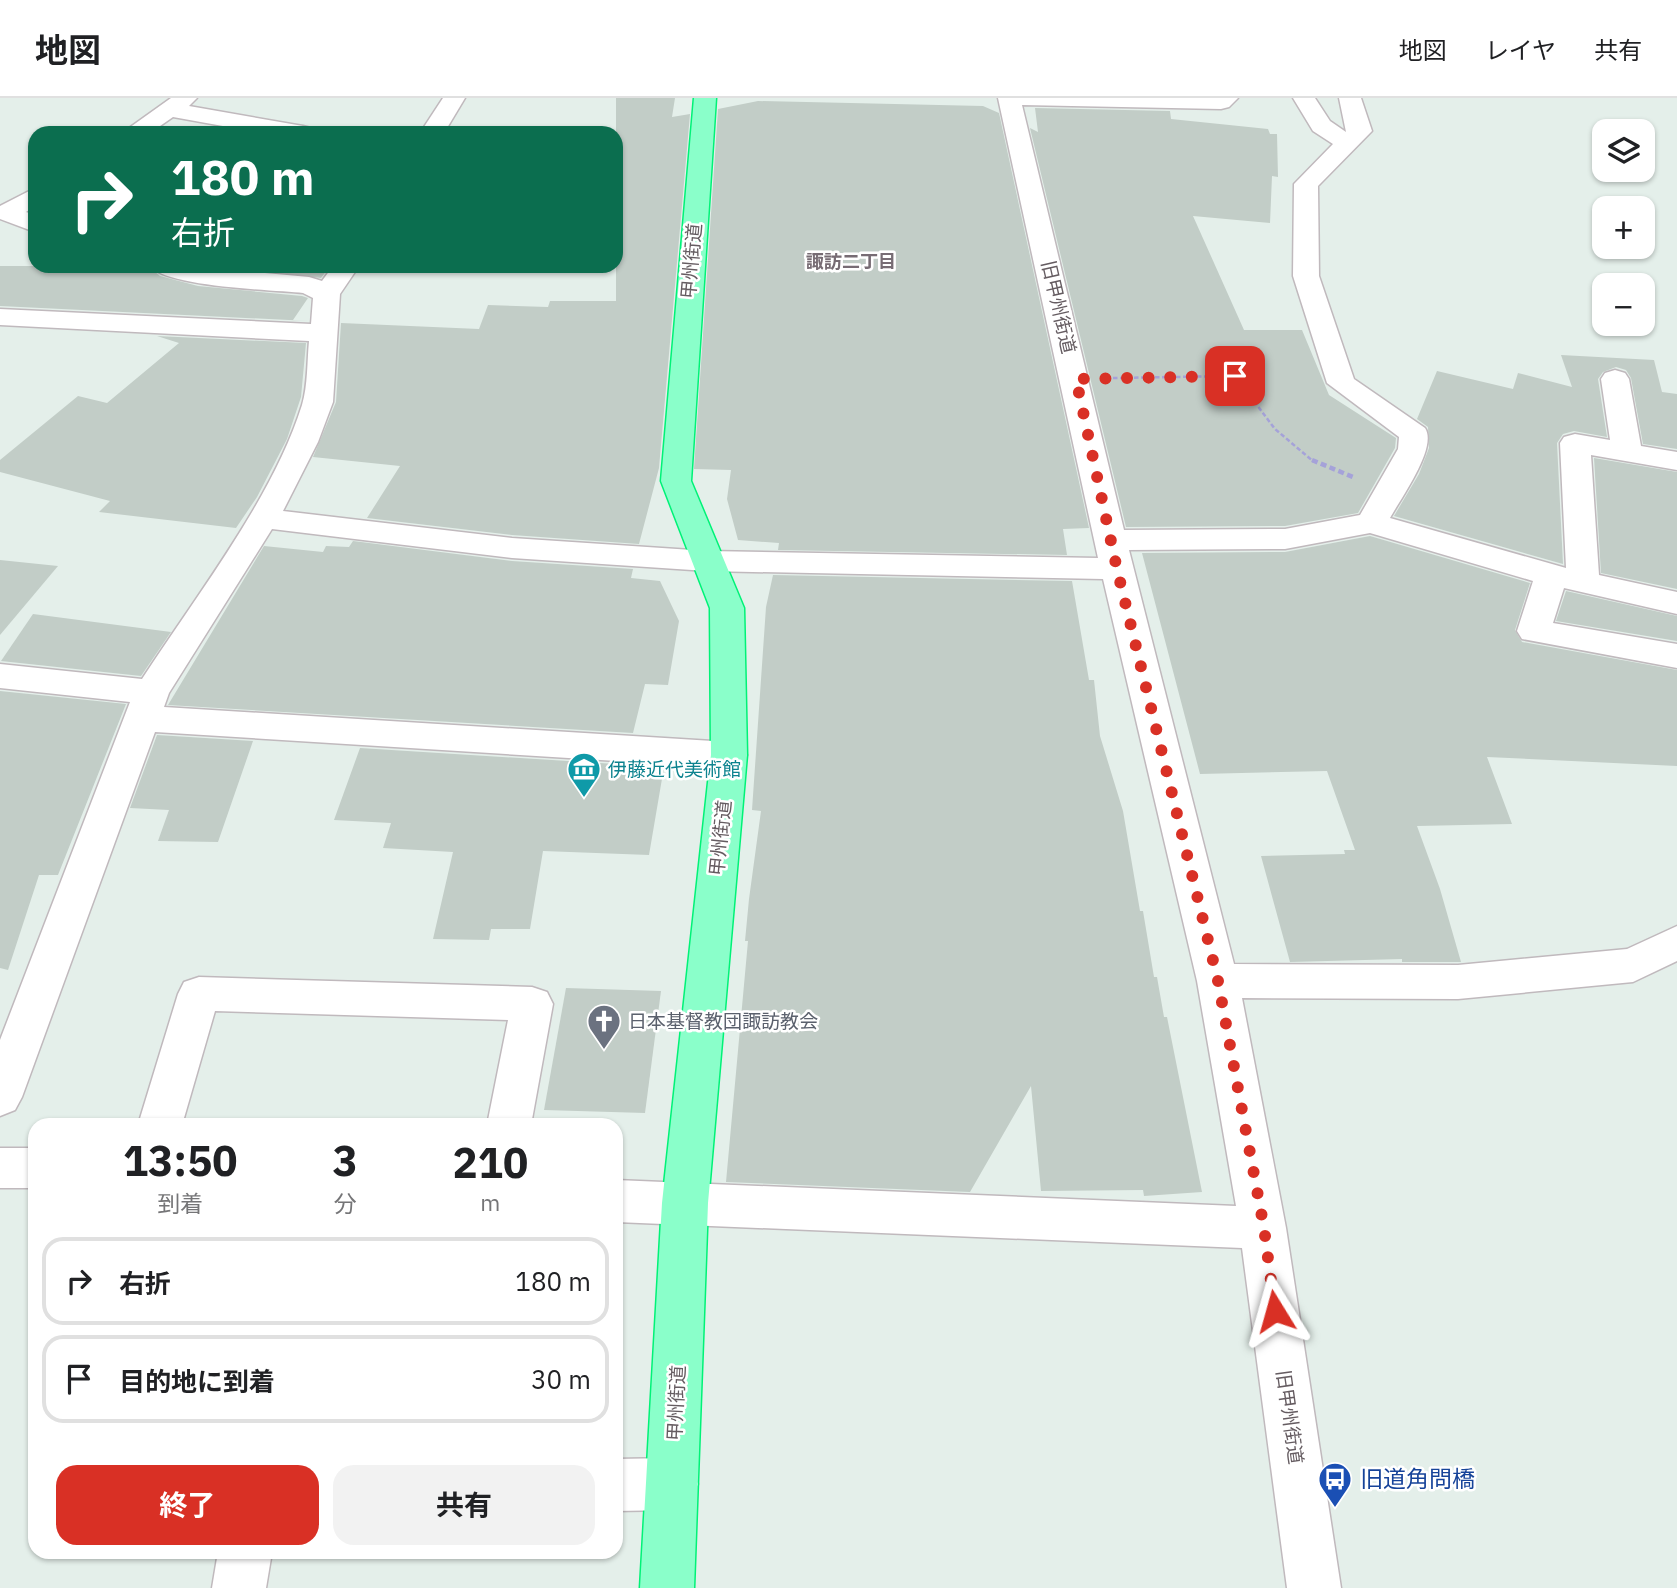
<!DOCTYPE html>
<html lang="ja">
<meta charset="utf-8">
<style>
:root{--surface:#fff;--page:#f2f2f2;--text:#202124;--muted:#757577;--line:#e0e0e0;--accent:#d93025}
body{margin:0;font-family:"IBM Plex Sans","Noto Sans JP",sans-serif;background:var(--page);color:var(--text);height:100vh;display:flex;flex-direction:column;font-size:26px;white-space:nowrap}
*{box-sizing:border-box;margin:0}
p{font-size:23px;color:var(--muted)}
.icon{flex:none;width:38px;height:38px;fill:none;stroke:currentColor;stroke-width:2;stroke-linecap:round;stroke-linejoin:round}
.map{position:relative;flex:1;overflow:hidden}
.panel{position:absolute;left:28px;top:1020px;width:595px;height:441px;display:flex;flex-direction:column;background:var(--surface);border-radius:21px;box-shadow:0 2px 5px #0004}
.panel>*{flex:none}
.top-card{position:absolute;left:28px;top:28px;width:595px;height:147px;border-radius:21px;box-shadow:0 2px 5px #0004;background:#0b6e4f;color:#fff;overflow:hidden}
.fabs{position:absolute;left:1592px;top:21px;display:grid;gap:14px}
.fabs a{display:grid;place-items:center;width:63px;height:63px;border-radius:14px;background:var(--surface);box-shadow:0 2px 5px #0004;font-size:35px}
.pin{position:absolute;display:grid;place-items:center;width:60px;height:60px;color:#fff;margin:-30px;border-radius:14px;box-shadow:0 4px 10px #0006}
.me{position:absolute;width:77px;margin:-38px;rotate:352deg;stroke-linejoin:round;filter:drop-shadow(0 0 5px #0008)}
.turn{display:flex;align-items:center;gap:24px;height:147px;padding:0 28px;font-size:32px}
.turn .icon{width:91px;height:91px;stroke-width:2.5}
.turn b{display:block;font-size:49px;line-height:60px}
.eta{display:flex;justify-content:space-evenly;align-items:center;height:119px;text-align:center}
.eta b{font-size:42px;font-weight:700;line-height:49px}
.cta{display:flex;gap:14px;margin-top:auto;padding:14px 28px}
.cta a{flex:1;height:80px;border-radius:21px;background:var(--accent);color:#fff;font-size:28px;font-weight:700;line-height:80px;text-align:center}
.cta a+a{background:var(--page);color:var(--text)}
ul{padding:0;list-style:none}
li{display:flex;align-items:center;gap:21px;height:88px;margin:0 14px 10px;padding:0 14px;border:4px solid var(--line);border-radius:21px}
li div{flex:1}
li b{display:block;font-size:26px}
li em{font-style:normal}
header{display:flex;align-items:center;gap:42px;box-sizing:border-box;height:98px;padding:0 35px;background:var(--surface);border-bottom:2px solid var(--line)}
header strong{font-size:33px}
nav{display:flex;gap:38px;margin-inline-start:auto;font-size:24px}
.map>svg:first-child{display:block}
.building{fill:#c2cdc7}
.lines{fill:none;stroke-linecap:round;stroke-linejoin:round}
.minor-casing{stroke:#c0b9bd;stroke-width:3}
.highway-casing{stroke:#00f277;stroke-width:3}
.path-far1{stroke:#a5a2d9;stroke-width:2.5;stroke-dasharray:4.5 2.5;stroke-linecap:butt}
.path{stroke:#a5a2d9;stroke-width:4.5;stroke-dasharray:6 3.5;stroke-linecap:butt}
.minor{fill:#fff;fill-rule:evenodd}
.highway{fill:#8affca;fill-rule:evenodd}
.route{stroke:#d93025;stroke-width:12;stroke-dasharray:0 21.6}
.labels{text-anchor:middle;stroke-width:5;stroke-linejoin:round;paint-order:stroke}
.far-neighbourhood-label{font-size:18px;font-weight:bold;fill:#776c74;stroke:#fff}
.street-label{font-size:19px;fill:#655c61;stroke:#fff}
.culture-label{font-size:19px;fill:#0d838f;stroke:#fff;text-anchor:start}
.worship-label{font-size:19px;fill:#5b616d;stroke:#fff;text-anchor:start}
.near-transit-label{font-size:23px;fill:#164399;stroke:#fff;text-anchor:start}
</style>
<header>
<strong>地図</strong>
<nav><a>地図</a><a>レイヤ</a><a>共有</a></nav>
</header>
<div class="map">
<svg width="1677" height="1490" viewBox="0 0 1677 1490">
<rect width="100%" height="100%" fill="#e4efea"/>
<g class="building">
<path d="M616,0H675L672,19L690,16L659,370L639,446L512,437L367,420L400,368L313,359L336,304L341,225L479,231L488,207L548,209L550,203H616Z"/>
<path d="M758,3L983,8L999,15L1089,430L1063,431L1067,457L778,452L779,445L738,442L727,401L731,372L694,371L718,11Z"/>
<path d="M1035,10L1170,13L1171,21L1268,31L1270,36H1277L1278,79L1272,78L1270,125L1193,118L1244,232H1302L1329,297L1396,340L1395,350L1358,415L1285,428L1126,429L1030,30L1038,34Z"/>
<path d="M0,168H148L160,178L198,188L302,198L308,200L293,222L309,223L0,208Z"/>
<path d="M219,168H330L321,180Z"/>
<path d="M157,238L306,245L301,299L287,341L257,399L236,430L99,414L110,403L0,374V362L78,298L107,305L179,245Z"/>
<path d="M1561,257L1654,262L1662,294L1677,296V351L1643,346L1631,280L1626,272L1616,269L1603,274L1598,281L1607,339L1574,333L1563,336L1557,345L1563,466L1394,418L1419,376L1429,350L1428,329L1417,321L1437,273L1513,291L1518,275L1572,289Z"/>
<path d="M1594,360L1677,374V491L1601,475Z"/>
<path d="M1370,438L1530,485L1515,532L1522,544L1677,572V668L1487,659L1512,726L1417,728L1440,791L1461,864H1402V861L1290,864L1261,758L1345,756L1344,752H1355L1327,673L1200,676L1142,455L1285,454Z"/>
<path d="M353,443L512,463L633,471L631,480L660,483L679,523L668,587L645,586L633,635L168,607L264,448L323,454L326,448L349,449Z"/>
<path d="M0,462L58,468L0,537Z"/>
<path d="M773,477L1072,483L1089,582H1094L1100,638L1123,713L1140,813H1143L1154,879H1157L1164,919H1167L1202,1094L1144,1098L1143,1092L1041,1093L1031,988L970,1094L726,1084L748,843H745L749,801L761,713L752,712L766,509Z"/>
<path d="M1566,493L1677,518V543L1556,523Z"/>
<path d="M33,516L171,534L141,578L1,563Z"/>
<path d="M0,593L126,606L58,777H39L8,872L0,870Z"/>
<path d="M157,637L253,643L218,744L158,743L169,712L130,710Z"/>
<path d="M360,650L664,669L649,757L543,753L530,831H491L489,842L433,841L453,754L383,750L391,725L334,722Z"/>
<path d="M566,890L661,893L645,1015L544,1012Z"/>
</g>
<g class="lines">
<defs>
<g id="minor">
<path d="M171,0H197L189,8L303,28L311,30L315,35H262L173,19L150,35H122Z"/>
<path d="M443,0H465L444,35H420Z"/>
<path d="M998,0H1238L1229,9L1221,11L1022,7L1124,432L1285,431L1360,417L1398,351L1399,339L1327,285L1293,178L1294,86L1333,46L1313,33L1293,0H1315L1330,23L1346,34L1339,0H1361L1372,33L1318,88L1319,178L1354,281L1425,330C1438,349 1401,400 1390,420L1566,470L1560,345L1564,339L1575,336L1610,342L1601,281L1605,275L1615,272L1625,275L1629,281L1641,348L1677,354V372L1591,357L1599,477L1677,494V516L1564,490L1553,525L1677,546V570L1522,541L1517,533L1533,483L1370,435L1285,451L1129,452L1234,866L1458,867L1627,851L1677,828V863L1633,884L1458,901L1242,900L1286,1130L1341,1490H1287L1242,1150L616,1124V1082L1236,1108L1197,883L1103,481L707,473L512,460L272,431L169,595L164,609L729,644L742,648L747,657L742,666L729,670L155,634L22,999L15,1012L0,1018V942L130,604L0,590V566L142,581C196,498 273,400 302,307C308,287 307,263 309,243L0,227V211L311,226L313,200L303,195C275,192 165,189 151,168H190L309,179L322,183L333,168H359L340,196L333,304L318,344L283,413L512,440L707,453L1098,460Z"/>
<path d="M35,90V108L26,114L35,117V134L0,121V108Z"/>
<path d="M199,879L532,889L547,894L553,906L531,1027H487L508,922L215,913L182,1027H138L178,896L184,884Z"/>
<rect x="0" y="1050" width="35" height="40"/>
<path d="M672,1360L690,1368L698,1386L690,1404L672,1412L616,1413V1361Z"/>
<path d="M218,1454H272L266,1490H212Z"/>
</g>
<path id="highway" d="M694,0H716L691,383L744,510L747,657L708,1105L694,1490H640L662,1105L711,657L710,510L661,383Z"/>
</defs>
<use href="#minor" class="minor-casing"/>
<use href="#highway" class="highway-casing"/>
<path class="path-far1" d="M1113,280L1235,278L1275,331L1314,364"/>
<path class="path" d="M1312,362L1353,379"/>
<use href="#minor" class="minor"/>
<use href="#highway" class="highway"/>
</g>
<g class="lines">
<path class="route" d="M1235,278L1076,281L1117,471L1218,883L1264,1130L1275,1213"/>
</g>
<defs>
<symbol id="museum-pin" viewBox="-11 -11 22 30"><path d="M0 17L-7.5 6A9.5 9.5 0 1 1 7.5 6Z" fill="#0f9aa8" stroke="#fff"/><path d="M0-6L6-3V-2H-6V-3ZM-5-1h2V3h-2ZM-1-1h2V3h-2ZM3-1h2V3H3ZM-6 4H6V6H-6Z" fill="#fff"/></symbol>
<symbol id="church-pin" viewBox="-11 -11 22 30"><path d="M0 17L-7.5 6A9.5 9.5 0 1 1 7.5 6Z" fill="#6b7280" stroke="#fff"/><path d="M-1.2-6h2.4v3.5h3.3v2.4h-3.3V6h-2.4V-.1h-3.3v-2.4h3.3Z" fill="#fff"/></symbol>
<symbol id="bus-pin" viewBox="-11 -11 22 30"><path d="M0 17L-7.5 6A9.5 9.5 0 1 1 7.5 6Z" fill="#1a4fb4" stroke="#fff"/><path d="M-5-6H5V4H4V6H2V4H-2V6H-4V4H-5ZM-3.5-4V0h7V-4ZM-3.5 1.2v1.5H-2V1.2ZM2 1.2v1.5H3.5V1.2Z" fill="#fff"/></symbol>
</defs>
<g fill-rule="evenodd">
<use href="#museum-pin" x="565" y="652" width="38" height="52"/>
<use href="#church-pin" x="585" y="904" width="38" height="52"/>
<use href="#bus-pin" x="1316" y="1362" width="38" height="52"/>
</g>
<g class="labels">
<g class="far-neighbourhood-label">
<text x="851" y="170">諏訪二丁目</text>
</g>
<g class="street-label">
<text transform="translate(691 163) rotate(-85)" y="7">甲州街道</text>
<text transform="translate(1059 209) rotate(77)" y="7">旧甲州街道</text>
<text transform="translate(720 740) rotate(-84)" y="7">甲州街道</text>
<text transform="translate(676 1305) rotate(-87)" y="7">甲州街道</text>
<text transform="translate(1290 1319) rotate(82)" y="7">旧甲州街道</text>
</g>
<g class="culture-label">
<text x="608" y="678">伊藤近代美術館</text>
</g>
<g class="worship-label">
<text x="628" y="930">日本基督教団諏訪教会</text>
</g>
<g class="near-transit-label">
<text x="1360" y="1389">旧道角問橋</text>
</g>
</g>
</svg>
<div class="fabs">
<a><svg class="icon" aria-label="layers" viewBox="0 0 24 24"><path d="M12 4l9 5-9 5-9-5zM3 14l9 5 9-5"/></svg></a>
<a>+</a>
<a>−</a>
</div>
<div class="pin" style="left:1235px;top:278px;background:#d93025"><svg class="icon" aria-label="arrive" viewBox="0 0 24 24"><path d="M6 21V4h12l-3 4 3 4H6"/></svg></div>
<svg class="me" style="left:1275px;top:1213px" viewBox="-20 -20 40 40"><path d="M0-17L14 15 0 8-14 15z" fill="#d93025" stroke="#fff" stroke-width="4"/></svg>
<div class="top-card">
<div class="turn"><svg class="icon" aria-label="right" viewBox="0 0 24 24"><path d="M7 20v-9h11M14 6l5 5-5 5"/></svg><div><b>180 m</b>右折</div></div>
</div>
<section class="panel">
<div class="eta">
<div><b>13:50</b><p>到着</p></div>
<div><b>3</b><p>分</p></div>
<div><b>210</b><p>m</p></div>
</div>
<ul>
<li><svg class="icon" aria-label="right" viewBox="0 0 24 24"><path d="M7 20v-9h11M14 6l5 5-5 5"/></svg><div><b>右折</b></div><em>180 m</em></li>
<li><svg class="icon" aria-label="arrive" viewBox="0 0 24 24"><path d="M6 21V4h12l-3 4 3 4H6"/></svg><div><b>目的地に到着</b></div><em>30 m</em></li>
</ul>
<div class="cta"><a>終了</a><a>共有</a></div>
</section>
</div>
